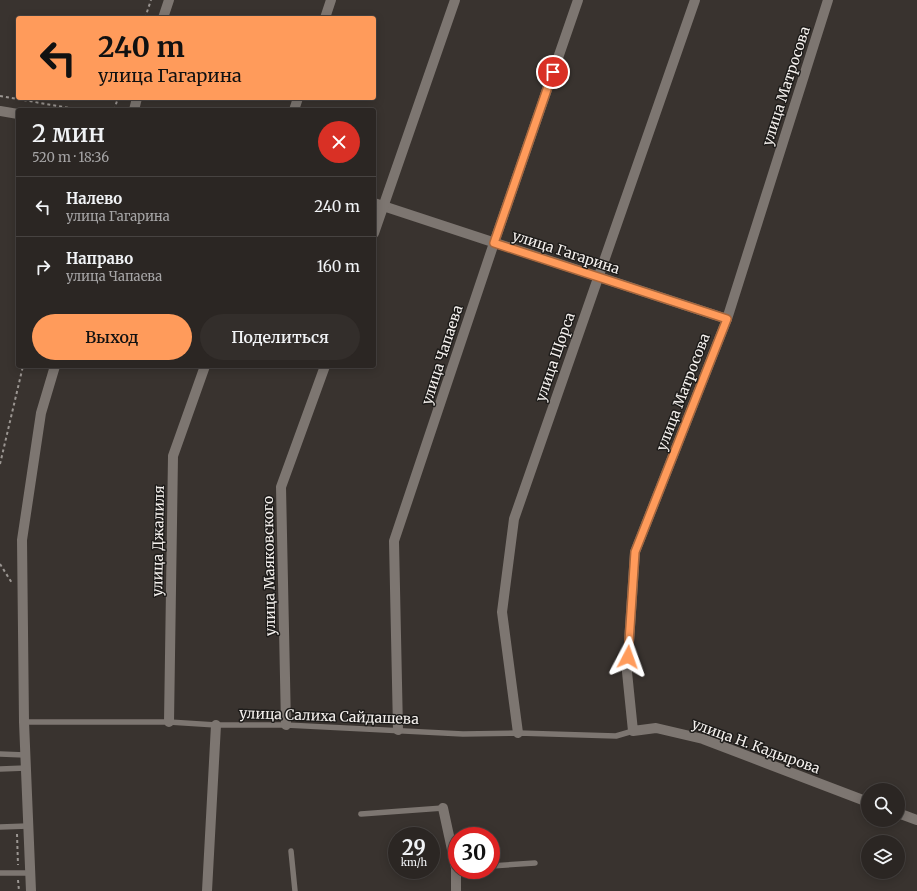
<!DOCTYPE html>
<html lang="ru">
<meta charset="utf-8">
<style>
:root{--surface:#2b2623;--page:#332e2b;--text:#f1f3f6;--muted:#a6a5a6;--line:#474341;--accent:#ff9b5b}
body{margin:0;font-family:Merriweather,serif;background:var(--page);color:var(--text);height:100vh;display:flex;flex-direction:column;font-size:15px;white-space:nowrap}
*{box-sizing:border-box;margin:0}
p{font-size:13px;color:var(--muted)}
.icon{flex:none;width:22px;height:22px;fill:none;stroke:currentColor;stroke-width:2;stroke-linecap:round;stroke-linejoin:round}
.map{position:relative;flex:1;overflow:hidden}
.panel{position:absolute;left:16px;top:108px;width:360px;height:260px;display:flex;flex-direction:column;background:var(--surface);border-radius:4px;box-shadow:0 2px 10px #0003,0 0 0 1px var(--line)}
.panel>*{flex:none}
.hud{position:absolute;left:16px;top:16px;width:360px;height:84px;border-radius:4px;box-shadow:0 2px 10px #0003,0 0 0 1px var(--line);background:#ff9b5b;color:#111;overflow:hidden}
.controls{position:absolute;left:861px;top:783px;display:grid;gap:8px}
.controls a{display:grid;place-items:center;width:44px;height:44px;border-radius:50%;background:var(--surface);box-shadow:0 2px 10px #0003,0 0 0 1px var(--line);font-size:20px}
.speed{position:absolute;left:388px;top:827px;display:flex;gap:8px;font-size:20px;font-weight:700;text-align:center}
.speed>*{display:grid;place-content:center;width:52px;height:52px;border-radius:50%;background:var(--surface);box-shadow:0 2px 10px #0003,0 0 0 1px var(--line);line-height:1}
.speed small{font-size:10px;font-weight:400}
.speed .limit{border:6px solid #d22;background:#fff;color:#111}
.pin{position:absolute;display:grid;place-items:center;width:34px;height:34px;color:#fff;margin:-17px;border:2px solid #fff;border-radius:50%;box-shadow:0 1px 4px #0007}
.me{position:absolute;width:44px;margin:-22px;rotate:4deg;stroke-linejoin:round;filter:drop-shadow(0 0 3px #0008)}
.turn{display:flex;align-items:center;gap:14px;height:84px;padding:0 16px;font-size:18px}
.turn .icon{width:52px;height:52px;stroke-width:2.5}
.turn b{display:block;font-size:28px;line-height:34px}
.round{display:grid;place-items:center;flex:none;width:42px;height:42px;border-radius:21px;background:var(--page)}
.overview{display:flex;align-items:center;justify-content:space-between;height:68px;padding:0 16px}
h1{font-size:24px;font-weight:600;line-height:30px}
.cta{display:flex;gap:8px;margin-top:auto;padding:8px 16px}
.cta a{flex:1;height:46px;border-radius:24px;background:var(--accent);color:#111;font-size:16px;font-weight:600;line-height:46px;text-align:center}
.cta a+a{background:var(--page);color:var(--text)}
ul{padding:0;list-style:none}
li{display:flex;align-items:center;gap:12px;height:60px;padding:0 16px;border-top:1px solid var(--line)}
li div{flex:1}
li b{display:block;font-size:15px}
li em{font-style:normal}
.map>svg:first-child{display:block}
.lines{fill:none;stroke-linecap:round;stroke-linejoin:round}
.path{stroke:#9b9692;stroke-width:2;stroke-dasharray:3 3;stroke-linecap:butt}
.lane{stroke:#7d7671;stroke-width:5.5}
.street{stroke:#7d7671;stroke-width:10}
.secondary{stroke:#7d7671;stroke-width:10}
.route-casing{stroke:#a6653b;stroke-width:10}
.route{stroke:#ff9b5b;stroke-width:7}
.labels{text-anchor:middle;stroke-width:3;stroke-linejoin:round;paint-order:stroke}
.street-label{font-size:14px;fill:#f5f1ee;stroke:#1e1c1a}
</style>
<div class="map">
<svg width="917" height="891" viewBox="0 0 917 891">
<rect width="100%" height="100%" fill="#39332f"/>
<g class="lines">
<g class="path">
<path d="M145,18L151,0"/>
<path d="M0,96L81,110"/>
<path d="M114,110L118,98"/>
<path d="M0,464L23,366"/>
<path d="M0,564L12,583"/>
<path d="M17,834L18,865"/>
<path d="M18,880L19,891"/>
</g>
<g class="lane">
<path d="M24,722H169L216,725H286L463,734L518,733L616,736L633,731"/>
<path d="M0,754L25,755"/>
<path d="M0,769L26,768"/>
<path d="M361,814L443,808"/>
<path d="M0,827L28,826"/>
<path d="M291,851L295,891"/>
<path d="M491,866L535,863"/>
<path d="M0,873H30"/>
</g>
<g class="street">
<path d="M828,0L727,319L635,552L627,672L633,731L656,728L703,739L868,802"/>
<path d="M325,18L331,0"/>
<path d="M294,110L298,98"/>
<path d="M374,203L727,319"/>
<path d="M374,233L455,0"/>
<path d="M169,722L173,456L205,366"/>
<path d="M286,725L281,487L325,366"/>
<path d="M398,730L394,541L494,243L578,0"/>
<path d="M518,733L502,612L514,519L695,0"/>
<path d="M443,808L456,868V891"/>
<path d="M898,813L917,820"/>
<path d="M207,891L216,725"/>
</g>
<g class="secondary">
<path d="M163,18L169,0"/>
<path d="M134,110L137,98"/>
<path d="M0,111L18,114"/>
<path d="M31,891L24,722L22,540L41,413L55,366"/>
</g>
</g>
<g class="lines">
<defs>
<path id="route" d="M553,72L494,243L727,319L635,552L628,657"/>
</defs>
<use href="#route" class="route-casing"/>
<use href="#route" class="route"/>
</g>
<g class="labels">
<g class="street-label">
<text transform="translate(786 86) rotate(-72)" y="5">улица Матросова</text>
<text transform="translate(566 252) rotate(18)" y="5">улица Гагарина</text>
<text transform="translate(442 355) rotate(-72)" y="5">улица Чапаева</text>
<text transform="translate(555 357) rotate(-71)" y="5">улица Щорса</text>
<text transform="translate(683 392) rotate(-69)" y="5">улица Матросова</text>
<text transform="translate(158 541) rotate(-89)" y="5">улица Джалиля</text>
<text transform="translate(269 566) rotate(-91)" y="5">улица Маяковского</text>
<text transform="translate(329 716) rotate(2)" y="5">улица Салиха Сайдашева</text>
<text transform="translate(756 746) rotate(20)" y="5">улица Н. Кадырова</text>
</g>
</g>
</svg>
<div class="controls">
<a><svg class="icon" aria-label="search" viewBox="0 0 24 24"><circle cx="10" cy="10" r="6"/><path d="M15 15l6 6"/></svg></a>
<a><svg class="icon" aria-label="layers" viewBox="0 0 24 24"><path d="M12 4l9 5-9 5-9-5zM3 14l9 5 9-5"/></svg></a>
</div>
<div class="speed"><div>29<small>km/h</small></div><div class="limit">30</div></div>
<div class="pin" style="left:553px;top:72px;background:#d93025"><svg class="icon" aria-label="arrive" viewBox="0 0 24 24"><path d="M6 21V4h12l-3 4 3 4H6"/></svg></div>
<svg class="me" style="left:628px;top:657px" viewBox="-20 -20 40 40"><path d="M0-17L14 15 0 8-14 15z" fill="#ff9b5b" stroke="#fff" stroke-width="4"/></svg>
<div class="hud">
<div class="turn"><svg class="icon" aria-label="left" viewBox="0 0 24 24"><path d="M17 20v-9H6M10 6l-5 5 5 5"/></svg><div><b>240 m</b>улица Гагарина</div></div>
</div>
<section class="panel">
<div class="overview"><div><h1>2 мин</h1><p>520 m · 18:36</p></div><a class="round" style="background:#d93025;color:#fff"><svg class="icon" aria-label="close" viewBox="0 0 24 24"><path d="M6 6l12 12M18 6L6 18"/></svg></a></div>
<ul>
<li><svg class="icon" aria-label="left" viewBox="0 0 24 24"><path d="M17 20v-9H6M10 6l-5 5 5 5"/></svg><div><b>Налево</b><p>улица Гагарина</p></div><em>240 m</em></li>
<li><svg class="icon" aria-label="right" viewBox="0 0 24 24"><path d="M7 20v-9h11M14 6l5 5-5 5"/></svg><div><b>Направо</b><p>улица Чапаева</p></div><em>160 m</em></li>
</ul>
<div class="cta"><a>Выход</a><a>Поделиться</a></div>
</section>
</div>
